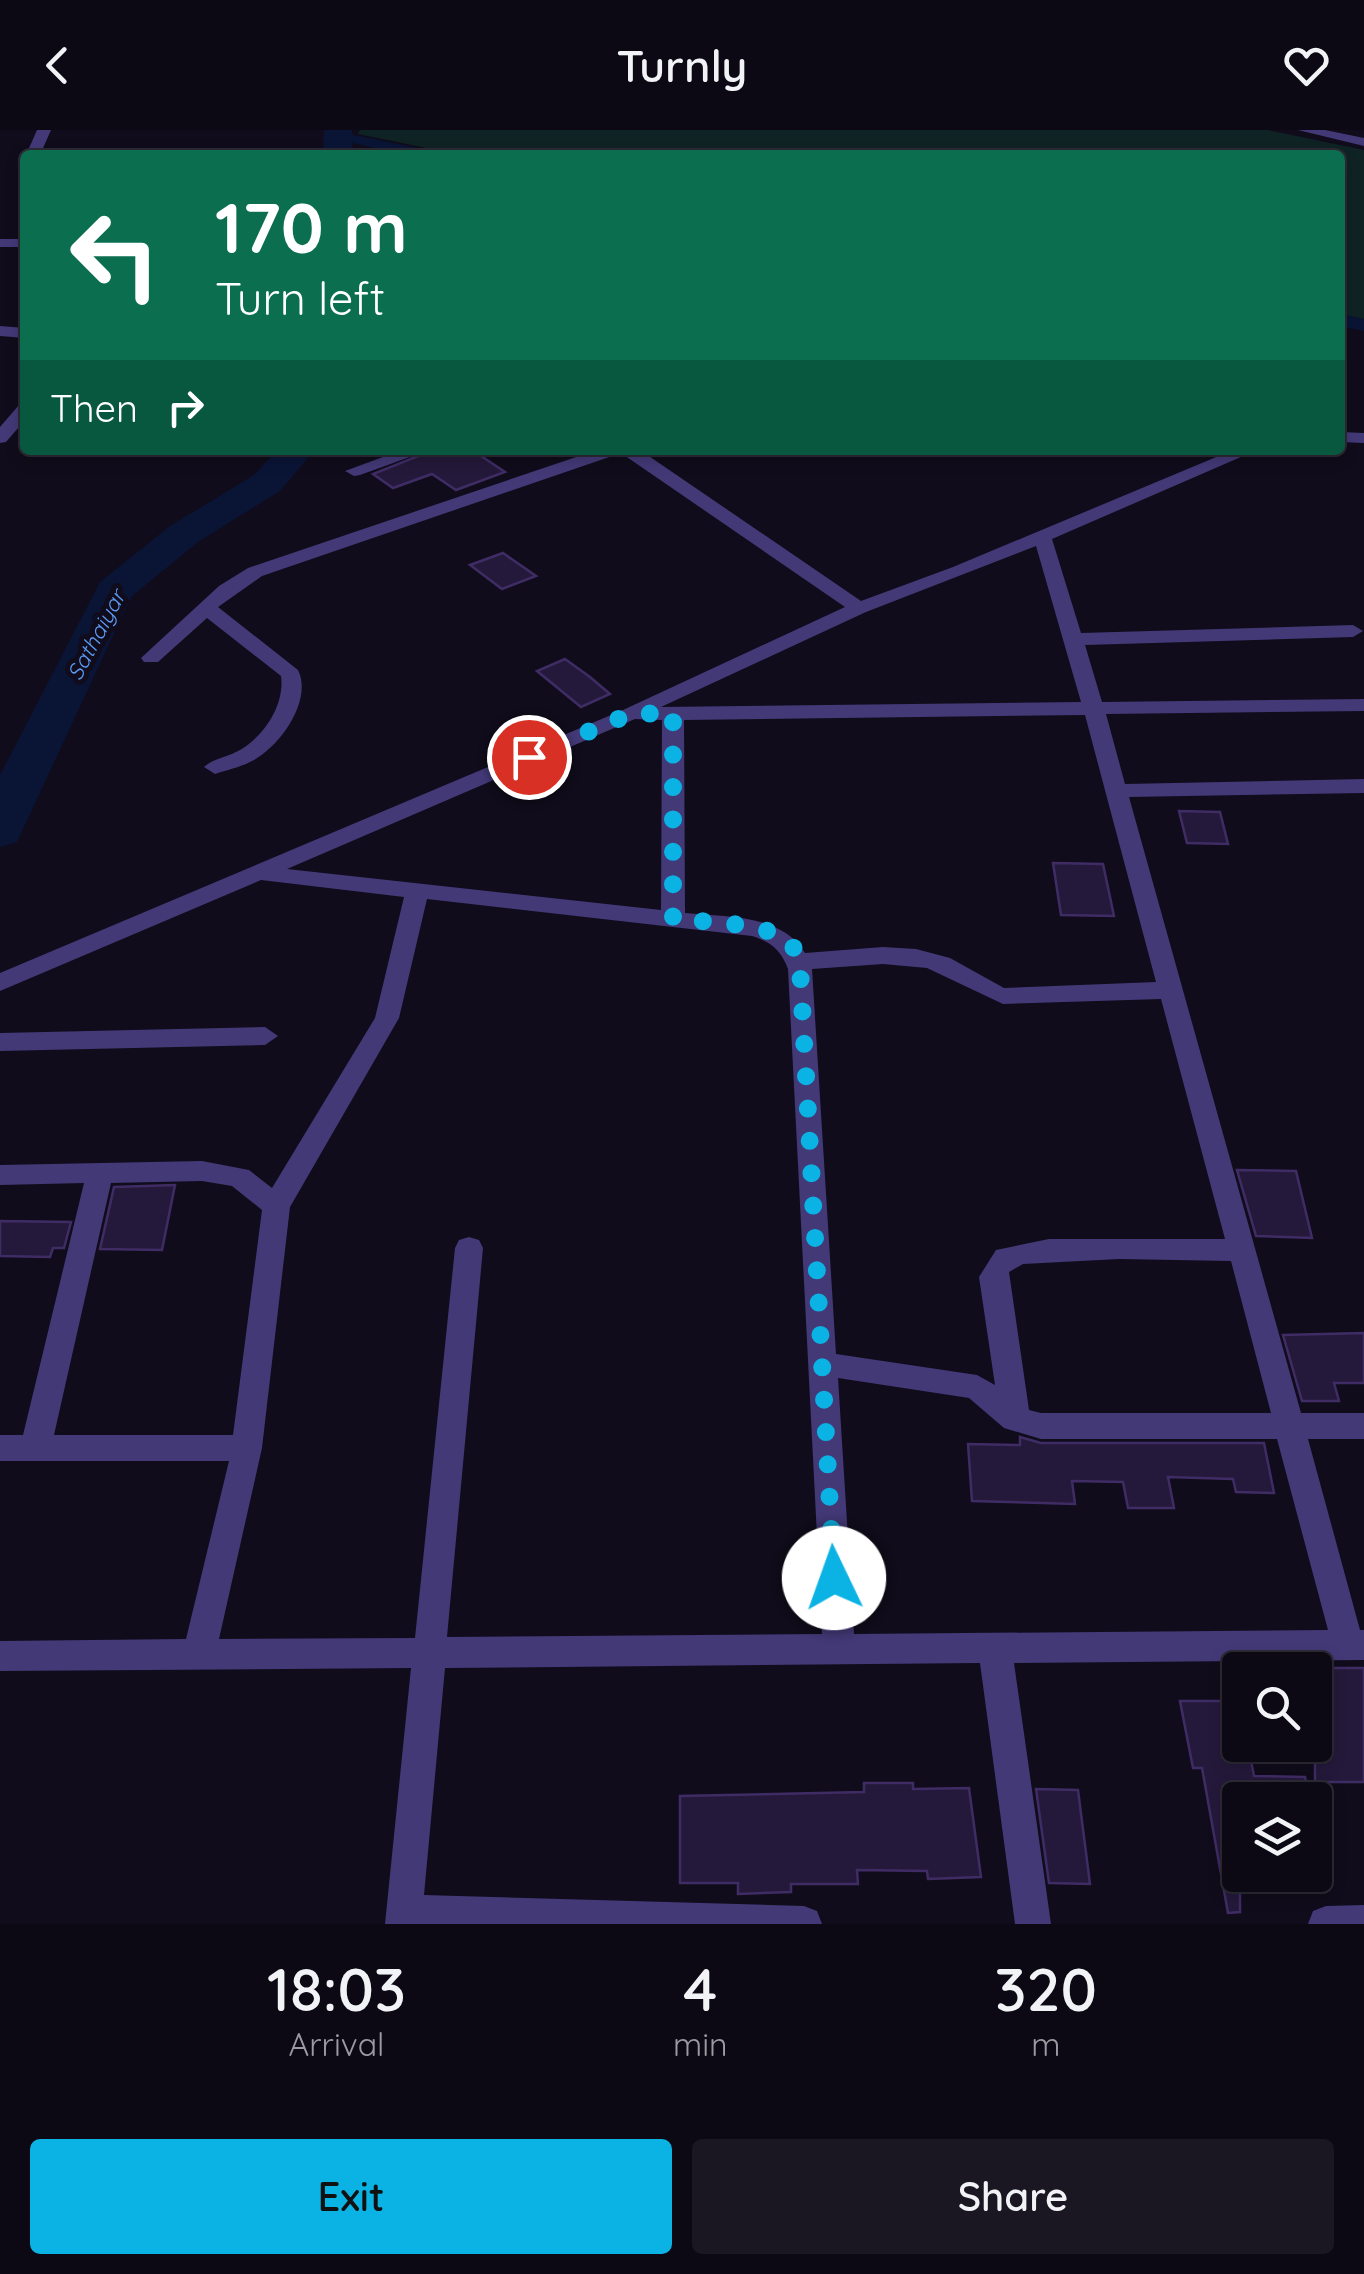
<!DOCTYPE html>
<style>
:root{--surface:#0c0914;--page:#1a1722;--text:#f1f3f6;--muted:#9a9aa0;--line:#2c2a34;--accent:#0bb3e5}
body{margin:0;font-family:Quicksand,sans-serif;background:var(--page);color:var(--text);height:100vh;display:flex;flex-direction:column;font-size:38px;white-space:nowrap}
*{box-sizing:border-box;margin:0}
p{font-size:32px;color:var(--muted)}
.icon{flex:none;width:55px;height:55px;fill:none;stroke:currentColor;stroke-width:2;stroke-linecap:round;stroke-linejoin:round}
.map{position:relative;height:1794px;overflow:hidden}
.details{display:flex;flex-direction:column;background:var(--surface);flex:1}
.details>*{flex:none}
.banner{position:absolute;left:20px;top:20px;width:1325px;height:305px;border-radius:10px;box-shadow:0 5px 15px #0003,0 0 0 2px var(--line);background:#0b6e4f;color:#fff;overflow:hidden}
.buttons{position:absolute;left:1222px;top:1522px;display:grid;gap:20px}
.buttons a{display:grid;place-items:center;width:110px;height:110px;border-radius:10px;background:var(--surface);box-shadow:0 5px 15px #0003,0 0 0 2px var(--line);font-size:50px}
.pin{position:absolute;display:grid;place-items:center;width:85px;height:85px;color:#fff;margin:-42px;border:5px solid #fff;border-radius:50%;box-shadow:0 2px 10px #0007}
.me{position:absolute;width:110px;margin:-55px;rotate:357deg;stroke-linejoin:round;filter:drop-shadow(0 0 8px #0008)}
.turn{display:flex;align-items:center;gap:35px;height:210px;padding:0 30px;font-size:45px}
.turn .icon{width:130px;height:130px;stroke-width:2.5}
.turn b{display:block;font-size:70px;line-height:85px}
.then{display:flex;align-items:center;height:95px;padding:0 30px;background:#0003;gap:20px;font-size:38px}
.eta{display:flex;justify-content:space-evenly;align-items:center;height:170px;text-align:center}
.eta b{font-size:60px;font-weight:600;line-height:70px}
.button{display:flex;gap:20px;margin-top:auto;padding:20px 30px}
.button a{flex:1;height:115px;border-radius:10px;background:var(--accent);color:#111;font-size:40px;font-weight:600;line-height:115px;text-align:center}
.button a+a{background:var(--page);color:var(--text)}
header{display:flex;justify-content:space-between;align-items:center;height:130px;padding:0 30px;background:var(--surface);font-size:45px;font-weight:600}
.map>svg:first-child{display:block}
.green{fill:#0f2224}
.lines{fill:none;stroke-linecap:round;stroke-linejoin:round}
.canal{fill:#0a1435;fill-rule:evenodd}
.river{fill:#0a1435;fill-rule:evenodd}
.building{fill:#24193a;stroke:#3f2c65;stroke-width:2.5}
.minor{fill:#433977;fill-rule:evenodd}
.route{stroke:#0bb3e5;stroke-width:18;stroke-dasharray:0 32.4}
.labels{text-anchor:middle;stroke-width:10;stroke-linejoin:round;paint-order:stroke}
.far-water-label{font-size:22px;font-style:italic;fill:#5b9bf7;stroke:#100c1b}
</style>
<header><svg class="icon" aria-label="back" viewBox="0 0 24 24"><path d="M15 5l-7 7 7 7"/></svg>Turnly<svg class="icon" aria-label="heart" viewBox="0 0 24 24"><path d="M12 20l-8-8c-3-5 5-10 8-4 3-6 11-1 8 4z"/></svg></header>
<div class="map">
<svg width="1364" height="1794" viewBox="0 0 1364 1794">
<rect width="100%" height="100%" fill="#100c1b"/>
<path class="green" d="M360,0H1268L1364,20V189L1340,184V25H460L358,4Z"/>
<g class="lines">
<g class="canal">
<path d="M330,0L427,20L436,25H404L336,9L327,4Z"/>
<path d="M1340,184L1364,189V201L1340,196Z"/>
</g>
<g class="river">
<path d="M324,0H352L353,25H323Z"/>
<path d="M277,320H315L280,361L198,412L131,467L17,712L0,717V645L100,452L170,396L254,345Z"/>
</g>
</g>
<g class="building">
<path d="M433,320H472L505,342L456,360L432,344L393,358L373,344Z"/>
<path d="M503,423L536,446L502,459L470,435Z"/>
<path d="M565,529L590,547L610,564L581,577L537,541Z"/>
<path d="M1179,681L1220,682L1228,714L1187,713Z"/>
<path d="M1053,733L1103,734L1114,786L1061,785Z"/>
<path d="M1237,1040L1296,1041L1312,1108L1256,1106Z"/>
<path d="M175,1055L162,1120L100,1119L114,1057Z"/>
<path d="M0,1091L71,1092L64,1118H53L50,1127L0,1126Z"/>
<path d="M1364,1203V1253H1334L1339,1271H1302L1283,1205Z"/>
<path d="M1020,1307L1041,1313H1264L1274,1363L1236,1362L1233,1349L1168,1347L1174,1378H1128L1123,1352L1072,1351L1075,1374L972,1371L968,1314L1020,1315Z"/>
<path d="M1315,1538H1364V1652H1315V1605L1330,1603Z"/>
<path d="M1180,1571H1240V1615H1248L1254,1646L1305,1647L1310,1670H1240V1782L1228,1783L1202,1638H1193Z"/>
<path d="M864,1653H913V1659L969,1658L981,1747L928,1749L927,1741L857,1740L858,1754H791V1762L738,1764V1753H680V1666L864,1662Z"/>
<path d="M1036,1659L1078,1660L1090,1754L1049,1753Z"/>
</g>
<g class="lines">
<g class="minor">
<path d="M37,0H51L40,25H26Z"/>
<path d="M1298,0H1325L1364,8V16Z"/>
<rect x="0" y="109" width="25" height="8"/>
<path d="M0,196L25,198V208L0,206Z"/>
<path d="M25,274V290L6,312L0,313V297L19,275Z"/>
<path d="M1340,302L1364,303V313L1340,312Z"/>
<path d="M402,320H429L360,345L354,346L345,341Z"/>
<path d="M597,320H640L861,471L953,437L1233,320H1257L1052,409L1081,503L1353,495L1363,501L1353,507L1085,515L1102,572L1364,569V581L1106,584L1125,654L1364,649V663L1129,667L1301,1283H1364V1309H1308L1360,1500H1364V1530L1014,1533L1051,1794H1015L980,1533L445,1538L424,1765L804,1776L817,1781L822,1794H385L411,1538L0,1541V1511L186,1509L229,1331H0V1305H23L84,1053L0,1055V1035L202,1031L249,1040L272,1058L375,888L404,767L261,750L0,861V843L623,580L845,477L621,323L262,446L218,477L298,540C313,570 280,617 252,631C241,637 227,640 215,644L204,637C214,628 228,627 240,620C264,606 285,575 281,546L207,488L158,532H144L141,528L219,456L248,438ZM1036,416L1081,572L661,577L866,482ZM1085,585L1156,852L1004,858L950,828L916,819L883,817L805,823C782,784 726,787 685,783L684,590ZM635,589L662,590L661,780L287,739ZM427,769L752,806C771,812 781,820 788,839L822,1504L447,1507L483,1118L479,1110L469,1107L459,1110L455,1118L415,1508L219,1509L262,1318L290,1077L399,888ZM883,834L927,838L1003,874L1161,869L1225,1109H1049L996,1120L979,1147L995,1255L977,1245L836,1224L812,839ZM202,1051L232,1056L262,1080L233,1305H54L111,1053ZM1119,1129L1231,1131L1271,1283H1041L1029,1280L1009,1142L1023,1134ZM838,1248L969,1268L1004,1298L1041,1309H1277L1328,1500L854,1504Z"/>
<path d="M265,897L278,906L265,915L0,921V903Z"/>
<path d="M1364,1775V1794H1308L1313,1781L1326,1776Z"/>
</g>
</g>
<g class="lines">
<path class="route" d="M529,627L630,584L673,583V789C701,792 774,792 792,815C796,821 798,832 800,838L834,1448"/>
</g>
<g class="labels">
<g class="far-water-label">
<text transform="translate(96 505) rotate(-62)" y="8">Sathaiyar</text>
</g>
</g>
</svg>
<div class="buttons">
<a><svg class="icon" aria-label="search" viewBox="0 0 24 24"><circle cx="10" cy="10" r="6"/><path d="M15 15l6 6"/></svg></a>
<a><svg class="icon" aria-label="layers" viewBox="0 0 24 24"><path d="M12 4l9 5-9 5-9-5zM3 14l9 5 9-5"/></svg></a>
</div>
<div class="pin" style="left:529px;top:627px;background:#d93025"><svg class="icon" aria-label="arrive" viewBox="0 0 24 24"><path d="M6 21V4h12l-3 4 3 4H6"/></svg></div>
<svg class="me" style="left:834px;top:1448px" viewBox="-20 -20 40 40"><circle r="19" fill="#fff"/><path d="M0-13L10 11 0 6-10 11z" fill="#0bb3e5"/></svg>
<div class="banner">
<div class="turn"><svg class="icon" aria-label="left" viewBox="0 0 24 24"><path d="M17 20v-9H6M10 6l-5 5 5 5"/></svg><div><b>170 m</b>Turn left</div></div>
<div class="then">Then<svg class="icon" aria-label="right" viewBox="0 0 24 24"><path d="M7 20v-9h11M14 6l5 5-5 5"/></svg></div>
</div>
</div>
<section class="details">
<div class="eta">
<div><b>18:03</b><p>Arrival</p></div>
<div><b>4</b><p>min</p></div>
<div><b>320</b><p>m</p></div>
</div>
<div class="button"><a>Exit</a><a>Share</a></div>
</section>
